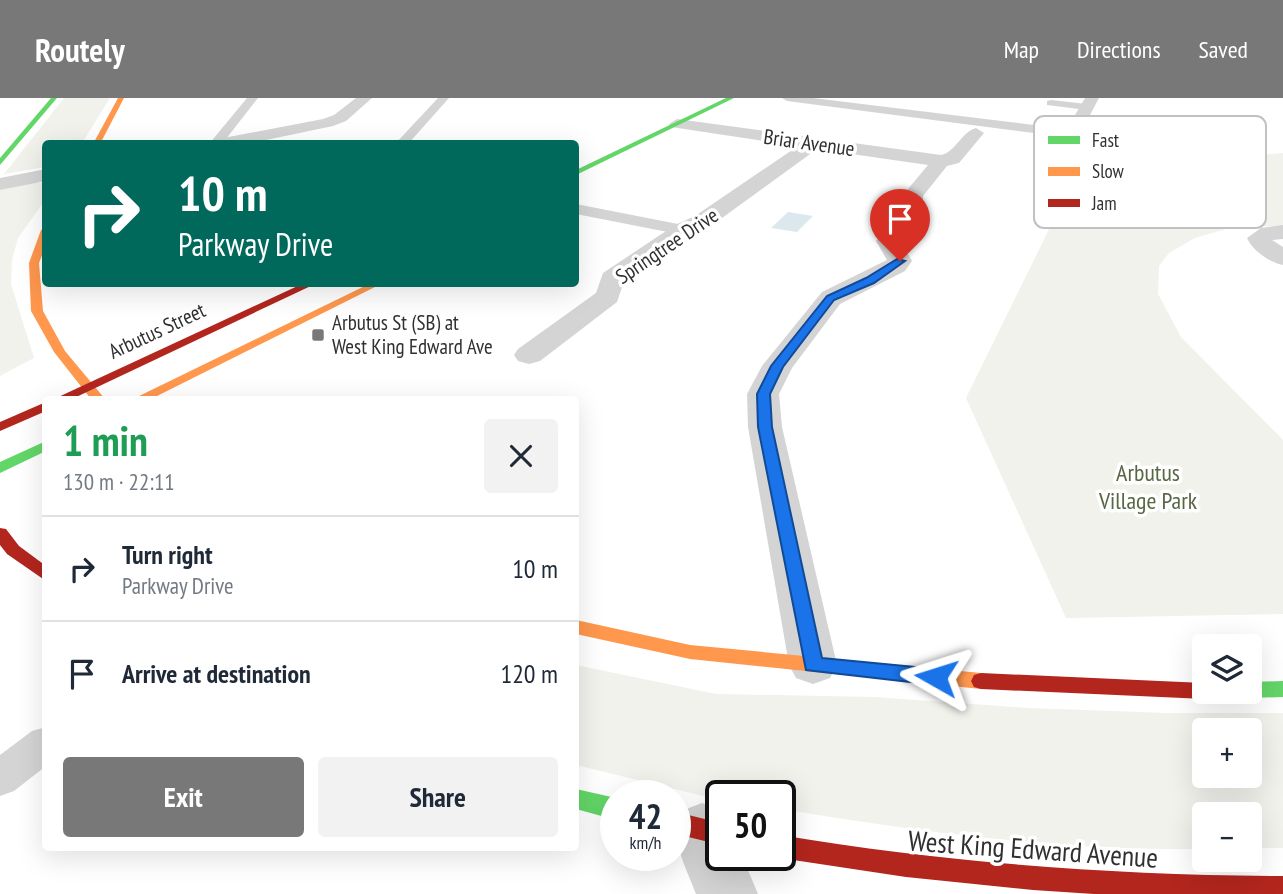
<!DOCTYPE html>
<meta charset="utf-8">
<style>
:root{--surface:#fff;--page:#f2f2f3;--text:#1f2937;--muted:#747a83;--line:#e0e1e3;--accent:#787878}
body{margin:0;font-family:"PT Sans Narrow",sans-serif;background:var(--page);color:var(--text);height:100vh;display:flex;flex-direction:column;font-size:26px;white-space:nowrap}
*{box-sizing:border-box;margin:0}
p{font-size:23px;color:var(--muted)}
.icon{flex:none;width:38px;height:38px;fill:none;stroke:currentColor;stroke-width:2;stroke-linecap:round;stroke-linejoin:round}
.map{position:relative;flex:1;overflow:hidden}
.sheet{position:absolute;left:42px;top:298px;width:537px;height:455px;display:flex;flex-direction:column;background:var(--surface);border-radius:7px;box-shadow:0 7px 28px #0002}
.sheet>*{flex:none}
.guide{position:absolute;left:42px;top:42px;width:537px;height:147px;border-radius:7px;box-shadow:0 7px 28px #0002;background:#00695c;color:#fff;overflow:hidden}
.fabs{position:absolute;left:1192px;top:536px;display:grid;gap:14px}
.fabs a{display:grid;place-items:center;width:70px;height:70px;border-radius:7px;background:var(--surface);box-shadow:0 7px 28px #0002;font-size:35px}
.speed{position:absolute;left:600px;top:682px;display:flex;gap:14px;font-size:35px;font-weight:700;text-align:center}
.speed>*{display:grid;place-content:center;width:91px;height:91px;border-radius:50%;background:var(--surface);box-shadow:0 7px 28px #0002;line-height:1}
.speed small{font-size:18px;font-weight:400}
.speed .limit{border:4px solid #111;border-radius:10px;background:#fff;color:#111}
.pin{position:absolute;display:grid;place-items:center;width:60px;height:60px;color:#fff;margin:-72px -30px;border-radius:50% 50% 50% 0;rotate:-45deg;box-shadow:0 0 7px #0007}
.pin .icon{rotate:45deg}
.me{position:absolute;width:77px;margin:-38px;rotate:276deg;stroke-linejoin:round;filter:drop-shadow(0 0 5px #0008)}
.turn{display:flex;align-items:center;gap:24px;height:147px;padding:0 21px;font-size:32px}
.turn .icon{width:91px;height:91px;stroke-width:2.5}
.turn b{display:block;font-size:49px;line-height:60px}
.round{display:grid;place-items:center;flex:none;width:74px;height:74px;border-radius:7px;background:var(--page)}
.head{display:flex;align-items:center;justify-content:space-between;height:119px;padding:0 21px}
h1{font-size:42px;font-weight:800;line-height:52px;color:#1e9e55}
.primary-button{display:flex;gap:14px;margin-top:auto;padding:14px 21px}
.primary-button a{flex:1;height:80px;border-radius:7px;background:var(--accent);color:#fff;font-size:28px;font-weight:800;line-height:80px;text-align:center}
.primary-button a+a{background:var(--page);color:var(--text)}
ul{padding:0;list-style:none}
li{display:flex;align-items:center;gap:21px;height:105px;padding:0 21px;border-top:2px solid var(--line)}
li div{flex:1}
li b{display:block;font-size:26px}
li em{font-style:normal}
header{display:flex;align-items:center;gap:42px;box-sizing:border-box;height:98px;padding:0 35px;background:var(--accent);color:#fff}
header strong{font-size:33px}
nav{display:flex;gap:38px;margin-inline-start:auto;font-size:24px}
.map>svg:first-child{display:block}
.green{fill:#f1f2ec;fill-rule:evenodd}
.water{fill:#dbe9ee}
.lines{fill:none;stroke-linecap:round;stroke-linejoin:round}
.lane{fill:#d4d4d4;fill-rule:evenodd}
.street{fill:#d4d4d4;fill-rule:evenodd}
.fast{fill:#63d668;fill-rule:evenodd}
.slow{fill:#ff974d;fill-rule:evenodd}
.jam{fill:#b3261e;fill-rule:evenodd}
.route{fill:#1a73e8;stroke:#114b97;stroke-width:2}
.poi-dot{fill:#787878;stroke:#fff;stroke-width:2.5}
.labels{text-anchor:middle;stroke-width:7;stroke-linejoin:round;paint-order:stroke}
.far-street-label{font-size:21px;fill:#303030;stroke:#fff}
.far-poi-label{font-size:21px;fill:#303030;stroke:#fff;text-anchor:start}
.park-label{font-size:24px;fill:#586743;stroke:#fff}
.near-street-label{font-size:28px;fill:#303030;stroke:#fff}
.key{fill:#fff;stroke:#c1c1c1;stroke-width:2}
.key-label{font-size:19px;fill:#303030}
</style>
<header>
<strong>Routely</strong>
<nav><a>Map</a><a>Directions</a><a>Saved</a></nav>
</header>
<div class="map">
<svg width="1283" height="796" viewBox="0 0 1283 796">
<rect width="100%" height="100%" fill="#fff"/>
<g class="green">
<path d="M64,0H110L82,45L46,46L45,69L4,76Z"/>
<path d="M1093,42L1233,60L1283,55V128L1233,129L1195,140L1169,155L1159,168L1158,196L1181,239L1283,342V516L1066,520L966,300Z"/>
<path d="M33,85H45V102L18,140L12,162L11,186L34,260L0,278V92Z"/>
<path d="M576,567L716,596L875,599L1029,610L1167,615H1283V750H1250V716H1204V751C1063,753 920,734 781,711L780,698H721V701L703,698L576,667ZM1204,632H1250V677H1204Z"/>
</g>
<path class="water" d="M788,114L813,118L797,134L771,130Z"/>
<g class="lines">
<g class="lane">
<path d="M247,0H258L222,46H209Z"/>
<path d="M438,0H449L408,46H395Z"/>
<path d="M782,0H813L1042,28L1076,25L1082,29L1076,33L1042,36L787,3Z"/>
<path d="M1051,2L1087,6L1093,9L1087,12L1047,7V3Z"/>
<path d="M576,106L683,127L691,132L683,137L576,116Z"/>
<path d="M46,629V668L14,693L0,698V657L32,633Z"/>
</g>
<g class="street">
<path d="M356,0H372L346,23L333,28L247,46H210L218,41L323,21L334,17Z"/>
<path d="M1085,0H1099L1082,32H1070L1068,29Z"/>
<path d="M677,21L941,57C956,54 961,34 976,30L984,35L959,65L947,68L923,98V112L900,143L912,163L905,173L840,206L792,270L779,296L782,329L837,567L830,580L813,586L796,580L789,567L748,329L747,296L762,268L822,194L887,162L876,143L901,111L903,97L928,67L817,51L711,128L691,137L624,183L617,204L540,263L529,266L518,263L514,257L518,251L596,195L603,175L675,127L695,118L798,48L671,29L669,26Z"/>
<path d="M46,71V83L0,92V80Z"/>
<path d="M1283,127V141L1272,142L1283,149V167C1269,164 1253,153 1247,140L1261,130Z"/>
<path d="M702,705L721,712V758H742L758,796H696C686,769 669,741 681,713Z"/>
</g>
<g class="fast">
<path d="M51,0H57L0,67V60Z"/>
<path d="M726,0H734L576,77V72Z"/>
<path d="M46,343V353L0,375V364Z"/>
<path d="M1283,583V599L1250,600L1243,598L1240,593H1250V584Z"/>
<path d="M576,691L616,700V722L576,711Z"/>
</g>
<g class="slow">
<path d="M118,0H124L100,46H93Z"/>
<path d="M46,129V147L39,165L43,213L65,253L105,301H91L54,254L31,213L29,165L41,132Z"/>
<path d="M369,186H381L151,301H133Z"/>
<path d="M576,522L690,547L981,575L988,577L991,583L988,589L981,591L690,561L576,536Z"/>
</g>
<g class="jam">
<path d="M302,186H315L72,301H54Z"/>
<path d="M46,304V313L0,333V324Z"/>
<path d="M0,430L6,431L19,448L46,468V483L7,456L0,447Z"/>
<path d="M981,575L1204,585V593H1215L1212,599L1205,601L981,591L974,589L971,583L974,577Z"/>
<path d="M676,714L721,725V747L676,736Z"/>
<path d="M780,737C946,765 1115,777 1283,778V796H1094L1033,792L906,779L780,760L775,758H780Z"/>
</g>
</g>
<path class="route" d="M897,161L905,163L874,185L834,202L783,269L770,296L772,329L822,560L936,571L943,573L946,579L943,585L936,587L806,572L758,329L757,296L771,268L827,198L866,180Z"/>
<rect class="poi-dot" x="311" y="230" width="14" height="14" rx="3.5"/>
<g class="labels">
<g class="far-street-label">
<text transform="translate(809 45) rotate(8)" y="7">Briar Avenue</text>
<text transform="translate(667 148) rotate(-34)" y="7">Springtree Drive</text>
<text transform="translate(157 233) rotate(-25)" y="7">Arbutus Street</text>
</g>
<g class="far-poi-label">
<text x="332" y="232">Arbutus St (SB) at<tspan x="332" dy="24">West King Edward Ave</tspan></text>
</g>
<g class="park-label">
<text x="1148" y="383">Arbutus<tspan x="1148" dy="28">Village Park</tspan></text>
</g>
<g class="near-street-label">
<text transform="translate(1033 751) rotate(4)" y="10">West King Edward Avenue</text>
</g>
</g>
<rect x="1034" y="18" width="232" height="112" rx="10" class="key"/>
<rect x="1048" y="38" width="32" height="8" fill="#63d668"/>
<rect x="1048" y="69" width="32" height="9" fill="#ff974d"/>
<rect x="1048" y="101" width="32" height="8" fill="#b3261e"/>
<g class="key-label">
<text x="1092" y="49">Fast</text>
<text x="1092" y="80">Slow</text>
<text x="1092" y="112">Jam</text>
</g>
</svg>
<div class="fabs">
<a><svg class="icon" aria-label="layers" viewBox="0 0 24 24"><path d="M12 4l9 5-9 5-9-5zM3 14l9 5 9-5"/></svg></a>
<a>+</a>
<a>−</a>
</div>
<div class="speed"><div>42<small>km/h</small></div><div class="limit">50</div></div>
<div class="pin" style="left:900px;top:163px;background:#d93025"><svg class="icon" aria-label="arrive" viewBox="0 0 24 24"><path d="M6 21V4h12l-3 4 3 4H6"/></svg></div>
<svg class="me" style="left:936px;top:579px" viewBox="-20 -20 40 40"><path d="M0-17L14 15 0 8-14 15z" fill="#1a73e8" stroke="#fff" stroke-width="4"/></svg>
<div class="guide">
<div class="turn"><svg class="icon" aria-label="right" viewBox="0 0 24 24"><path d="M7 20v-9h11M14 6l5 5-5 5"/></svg><div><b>10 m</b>Parkway Drive</div></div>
</div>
<section class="sheet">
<div class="head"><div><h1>1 min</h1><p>130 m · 22:11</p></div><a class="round"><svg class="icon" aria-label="close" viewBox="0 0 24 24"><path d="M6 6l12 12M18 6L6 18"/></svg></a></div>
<ul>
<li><svg class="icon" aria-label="right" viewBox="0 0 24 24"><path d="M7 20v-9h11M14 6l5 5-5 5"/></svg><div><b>Turn right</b><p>Parkway Drive</p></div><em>10 m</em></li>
<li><svg class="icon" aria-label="arrive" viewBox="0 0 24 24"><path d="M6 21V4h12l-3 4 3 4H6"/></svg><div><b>Arrive at destination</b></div><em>120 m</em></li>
</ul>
<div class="primary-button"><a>Exit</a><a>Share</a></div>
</section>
</div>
